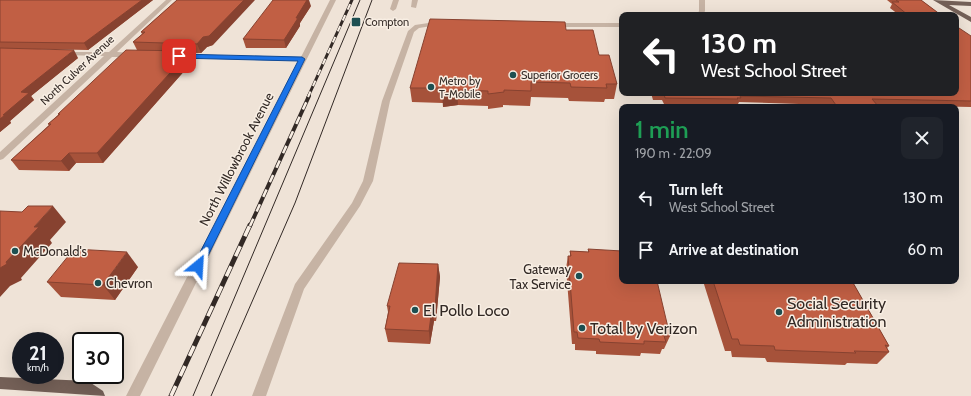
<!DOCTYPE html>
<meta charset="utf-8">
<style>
:root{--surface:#171b24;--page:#20242c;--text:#f1f3f6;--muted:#9ea1a6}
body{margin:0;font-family:Cabin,sans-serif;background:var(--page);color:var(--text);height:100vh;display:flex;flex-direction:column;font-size:15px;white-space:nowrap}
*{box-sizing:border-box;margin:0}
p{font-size:13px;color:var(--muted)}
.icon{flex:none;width:22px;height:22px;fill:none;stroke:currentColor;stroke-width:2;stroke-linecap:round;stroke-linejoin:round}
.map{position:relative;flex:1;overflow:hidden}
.details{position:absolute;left:619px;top:104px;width:340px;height:180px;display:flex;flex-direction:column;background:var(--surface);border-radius:8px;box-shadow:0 4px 16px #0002}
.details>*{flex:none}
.banner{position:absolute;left:619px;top:12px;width:340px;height:84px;border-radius:8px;box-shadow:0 4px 16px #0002;background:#202124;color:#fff;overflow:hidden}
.speed{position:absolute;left:12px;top:332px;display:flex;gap:8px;font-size:20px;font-weight:700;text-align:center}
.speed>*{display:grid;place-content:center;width:52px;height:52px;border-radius:50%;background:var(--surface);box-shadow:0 4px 16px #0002;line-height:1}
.speed small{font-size:10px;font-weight:400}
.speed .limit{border:2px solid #111;border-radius:6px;background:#fff;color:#111}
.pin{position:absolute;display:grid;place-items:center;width:34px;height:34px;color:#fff;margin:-17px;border-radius:8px;box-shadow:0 2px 6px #0006}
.me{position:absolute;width:44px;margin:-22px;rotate:27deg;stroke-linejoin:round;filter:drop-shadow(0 0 3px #0008)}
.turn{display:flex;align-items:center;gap:14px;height:84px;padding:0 16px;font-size:18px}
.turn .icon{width:52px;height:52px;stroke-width:2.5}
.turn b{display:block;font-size:28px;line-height:34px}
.round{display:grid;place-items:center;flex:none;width:42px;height:42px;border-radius:8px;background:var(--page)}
.overview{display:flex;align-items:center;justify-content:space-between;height:68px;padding:0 16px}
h1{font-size:24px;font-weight:600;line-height:30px;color:#1e9e55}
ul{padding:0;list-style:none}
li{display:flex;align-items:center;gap:12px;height:52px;padding:0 16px}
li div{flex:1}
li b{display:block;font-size:15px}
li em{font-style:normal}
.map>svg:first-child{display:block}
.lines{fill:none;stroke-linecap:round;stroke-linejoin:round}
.minor{fill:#c6b3a4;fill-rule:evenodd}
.major{fill:#746057;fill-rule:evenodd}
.tram{stroke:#322925;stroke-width:1}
.rail-far2-casing{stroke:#322925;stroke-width:3}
.rail-far1-casing{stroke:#322925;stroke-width:4}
.rail-casing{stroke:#322925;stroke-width:5}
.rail-far2{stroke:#f8eee3;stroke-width:2;stroke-dasharray:6;stroke-linecap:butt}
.rail-far1{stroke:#f8eee3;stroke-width:2.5;stroke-dasharray:8;stroke-linecap:butt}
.rail{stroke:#f8eee3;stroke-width:3.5;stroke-dasharray:11;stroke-linecap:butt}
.wall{fill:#a6523a}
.shaded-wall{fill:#874230}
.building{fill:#c15f44;stroke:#874230}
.route{fill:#1a73e8;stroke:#114b97}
.poi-dot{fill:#1d4f51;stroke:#f8eee3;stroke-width:1.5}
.labels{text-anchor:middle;stroke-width:3;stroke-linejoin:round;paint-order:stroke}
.far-poi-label{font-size:11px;fill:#322925;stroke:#f8eee3;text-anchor:start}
.far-street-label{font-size:11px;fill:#322925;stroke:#f8eee3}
.street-label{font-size:13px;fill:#322925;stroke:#f8eee3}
.poi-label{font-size:13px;fill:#322925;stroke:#f8eee3;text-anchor:start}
.near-poi-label{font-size:16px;fill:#322925;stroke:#f8eee3;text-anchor:start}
</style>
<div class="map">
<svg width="971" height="396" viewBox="0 0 971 396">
<rect width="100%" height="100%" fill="#efe3d7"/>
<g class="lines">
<g class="minor">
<path d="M166,0H172L117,52L134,53L138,55L137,57H112L3,159L0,160V152L104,56L62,55L58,53L60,52H109Z"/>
<path d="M330,0H336L140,396H126L298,61L180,58L176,56L180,54L301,57Z"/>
<path d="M393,0H399L396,9L393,11L390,9Z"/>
<path d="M412,0H418L416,8L411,7Z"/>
<path d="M699,0H705V11L703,15H697L699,11Z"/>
<path d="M442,21L445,23L444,24L419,28L414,32L390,101L373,181L360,206L304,289L266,396H252L295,284L352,203L363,181L382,101L408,31L415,25Z"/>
<path d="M622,23V27H552L549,25L552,23Z"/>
</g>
<g class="major">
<path d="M933,0L971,2V6L949,5L971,17V22Z"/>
<path d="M0,377L88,381L103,391L105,396L0,389Z"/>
</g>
<g class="tram">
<path d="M193,396L360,0"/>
<path d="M211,396L295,203L372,0"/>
</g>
<defs>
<path id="rail-far2" d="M308,97L352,0"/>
<path id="rail-far1" d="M250,226L309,96"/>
<path id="rail" d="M171,396L250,225"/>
</defs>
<use href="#rail-far2" class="rail-far2-casing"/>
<use href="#rail-far1" class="rail-far1-casing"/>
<use href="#rail" class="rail-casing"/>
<use href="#rail-far2" class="rail-far2"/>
<use href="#rail-far1" class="rail-far1"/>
<use href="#rail" class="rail"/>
</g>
<g class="wall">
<path d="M0,0H153L88,50L37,49L78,58L31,96L34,100L10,121L11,123L0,132Z"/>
<path d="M177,0L213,45L207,47L201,53H191L194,60L103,163H76L69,171L19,170L11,160L49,125L48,124L58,115V114L137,50L133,42L142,34L141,32Z"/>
<path d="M887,0H921L941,15H899L890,8L892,4Z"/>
<path d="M311,6L300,23V26L286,48H246L243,39Z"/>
<path d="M566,30L599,55L617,84L614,99H605L604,102L569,101L568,98L531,97L530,106L503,105V107L488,109V106L458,105L443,107V103L412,102L410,88Z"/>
<path d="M971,36V107L878,105V106L877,107H830L828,105L739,102L738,104H736L735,105L664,104L662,100H653L651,93H956Z"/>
<path d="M588,249L670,336L664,349H662L660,354L641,353L640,356L596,354V351L575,350V344H572L566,268L568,256H570V251L588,252Z"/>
<path d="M438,264L440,277L436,321H434L430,344L388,342L385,329L388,312L387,306Z"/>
<path d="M138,267L115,300L61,297L47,282Z"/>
<path d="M703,281H852L889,346L887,348L889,352L877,364L847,363L845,365L767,362L765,358L732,357L731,351H725Z"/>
</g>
<g class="shaded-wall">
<path d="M142,0H153L88,50L84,43Z"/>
<path d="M244,0H255L213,45L207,47L201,53L197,44L203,37Z"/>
<path d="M304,0H309L311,6L300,23V26L286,48L284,40L296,18Z"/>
<path d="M74,50L78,58L31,96L34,100L10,121L11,123L0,132V119L21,92Z"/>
<path d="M190,51L194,60L103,163L97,153Z"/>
<path d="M457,90L458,105L443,107L442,92Z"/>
<path d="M69,153L76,163L69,171L61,161Z"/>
<path d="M53,206L66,222L50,240L52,243L21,278L22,280L10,286L0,297V268L6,262L34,227Z"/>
<path d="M127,252L138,267L115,300L103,285Z"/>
<path d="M438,264L440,277L436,321L435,308Z"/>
<path d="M432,308L434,321L430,344L429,331Z"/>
</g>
<g class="building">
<path d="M0,0H142L84,43L0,42Z"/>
<path d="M177,0H244L209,36L203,37L197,44L133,42L145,32H141Z"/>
<path d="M273,0H307L296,18H298L284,40L243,39Z"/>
<path d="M896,0H921L941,15H908L892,2H899Z"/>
<path d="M430,19L565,22L566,30H593L599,55H609L617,84H606L607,88L571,87L570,83L531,82V91L504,90V92L488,94V91L457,90L442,92L443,88H410Z"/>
<path d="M956,26L971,36V101L872,99L878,106L836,105L831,98L740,96L741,98H737L738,99L665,98L664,94H655L654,93H956Z"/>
<path d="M0,48L74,50L21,92L29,93L3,115H5L0,119Z"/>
<path d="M126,50L190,51L97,153H69L61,161L11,160L51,124H48L60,114H58Z"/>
<path d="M28,206H53L34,227H39L6,262L7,264L0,268V211L22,212Z"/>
<path d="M74,249L127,252L103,285L47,282Z"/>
<path d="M588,249L622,251V281H657L670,336H664L666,342L644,341V344L600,342L599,339L578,338L577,332H574L568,256H571L570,251L589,252Z"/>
<path d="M399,263L438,264L435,308H432L429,331L385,329L390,306H387Z"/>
<path d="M713,281H852L889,346L885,345L889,352L854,351L856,353L775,350L774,346L740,345L738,339H732Z"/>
</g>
<path class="route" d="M179,54L302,57L305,59L203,266L202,269H194L193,266L298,61L177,58L176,56Z"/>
<g class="poi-dot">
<rect x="351" y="17" width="10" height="10" rx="2"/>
<circle cx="513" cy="75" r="4"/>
<circle cx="431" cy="87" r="4"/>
<circle cx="15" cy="251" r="4"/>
<circle cx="579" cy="276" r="4"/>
<circle cx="98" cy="283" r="4"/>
<circle cx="415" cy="310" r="4"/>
<circle cx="779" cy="312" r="4"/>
<circle cx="582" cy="328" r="4"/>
</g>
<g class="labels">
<g class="far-poi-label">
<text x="365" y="26">Compton</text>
<text x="521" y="79">Superior Grocers</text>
<text x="439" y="85">Metro by<tspan x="439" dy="13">T-Mobile</tspan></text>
</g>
<g class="far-street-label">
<text transform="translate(77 70) rotate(-43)" y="4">North Culver Avenue</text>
</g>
<g class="street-label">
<text transform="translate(236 159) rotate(-63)" y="5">North Willowbrook Avenue</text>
</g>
<g class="poi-label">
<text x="23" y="256">McDonald's</text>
<text x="571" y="274" text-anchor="end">Gateway<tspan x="571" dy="15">Tax Service</tspan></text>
<text x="106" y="288">Chevron</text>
</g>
<g class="near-poi-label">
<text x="787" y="309">Social Security<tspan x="787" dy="18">Administration</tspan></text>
<text x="423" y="316">El Pollo Loco</text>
<text x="590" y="334">Total by Verizon</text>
</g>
</g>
</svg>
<div class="speed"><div>21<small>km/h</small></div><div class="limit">30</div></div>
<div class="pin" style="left:179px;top:56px;background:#d93025"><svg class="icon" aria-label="arrive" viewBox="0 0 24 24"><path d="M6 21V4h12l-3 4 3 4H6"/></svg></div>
<svg class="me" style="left:198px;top:266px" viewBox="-20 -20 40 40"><path d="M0-17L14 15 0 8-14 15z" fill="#1a73e8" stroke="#fff" stroke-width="4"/></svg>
<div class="banner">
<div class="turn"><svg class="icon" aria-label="left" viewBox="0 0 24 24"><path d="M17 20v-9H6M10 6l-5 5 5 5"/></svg><div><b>130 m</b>West School Street</div></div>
</div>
<section class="details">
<div class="overview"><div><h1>1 min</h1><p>190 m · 22:09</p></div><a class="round"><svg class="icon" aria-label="close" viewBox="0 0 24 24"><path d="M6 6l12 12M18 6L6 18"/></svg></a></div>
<ul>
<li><svg class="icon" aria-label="left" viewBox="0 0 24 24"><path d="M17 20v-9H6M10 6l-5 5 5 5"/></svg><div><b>Turn left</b><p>West School Street</p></div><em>130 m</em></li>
<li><svg class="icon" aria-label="arrive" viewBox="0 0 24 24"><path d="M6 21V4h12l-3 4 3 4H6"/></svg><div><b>Arrive at destination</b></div><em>60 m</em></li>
</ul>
</section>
</div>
